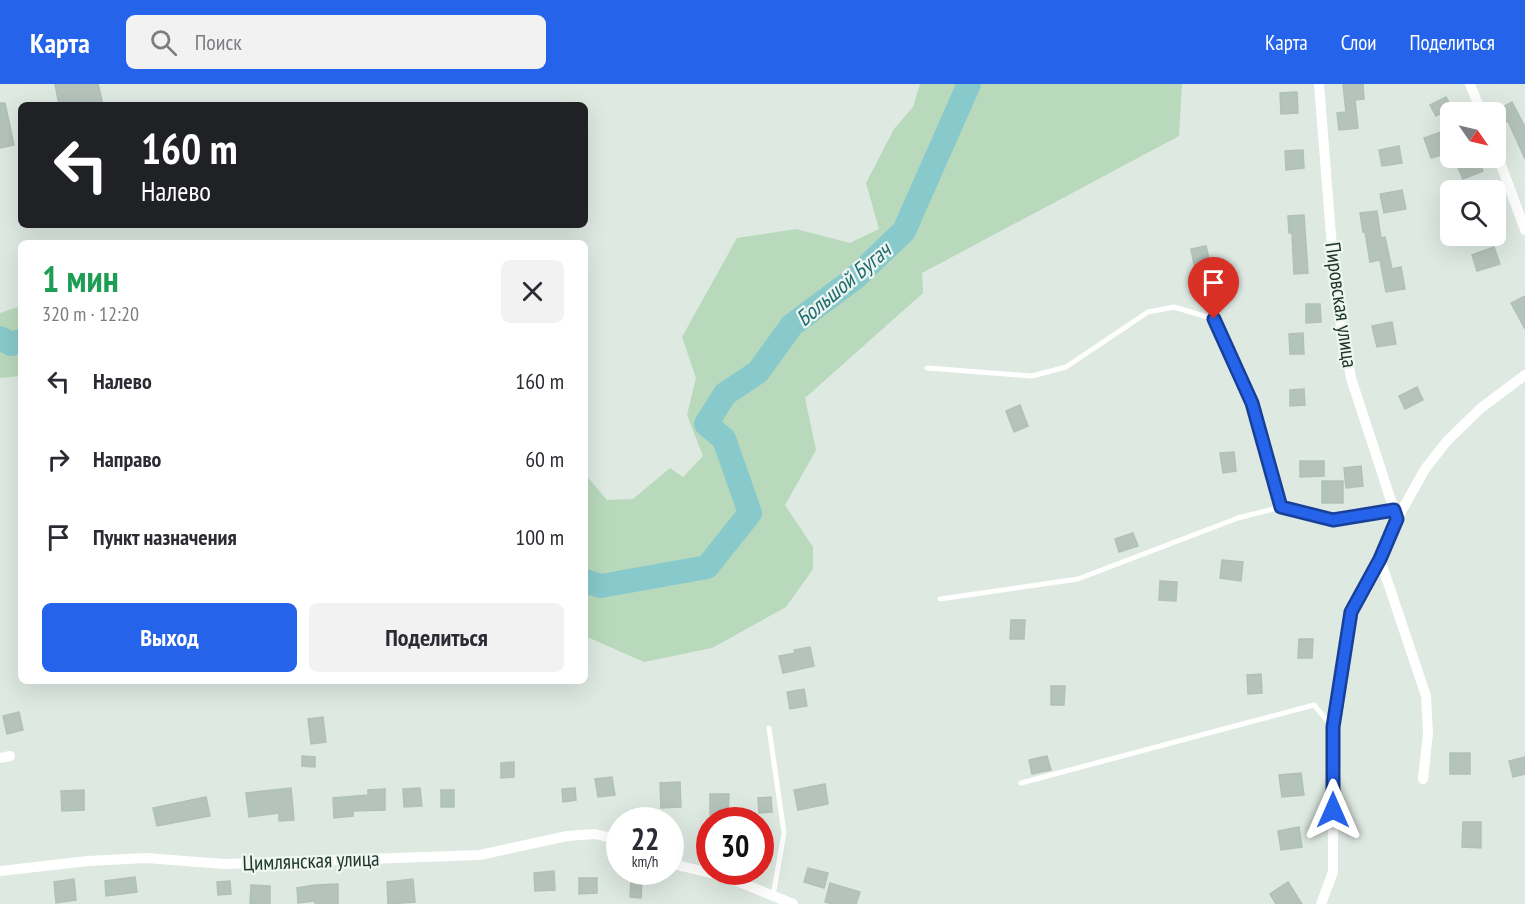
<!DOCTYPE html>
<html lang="ru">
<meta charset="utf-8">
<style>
:root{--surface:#fff;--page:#f2f2f3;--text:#2b2b33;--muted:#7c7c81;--accent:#2563eb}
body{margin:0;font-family:"PT Sans Narrow",sans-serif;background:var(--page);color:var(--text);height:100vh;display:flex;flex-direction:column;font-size:22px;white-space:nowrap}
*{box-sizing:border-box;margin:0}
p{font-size:20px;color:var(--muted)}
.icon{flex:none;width:33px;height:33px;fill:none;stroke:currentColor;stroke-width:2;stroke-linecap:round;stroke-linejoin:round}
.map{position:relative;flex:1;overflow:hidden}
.sheet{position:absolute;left:18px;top:156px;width:570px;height:444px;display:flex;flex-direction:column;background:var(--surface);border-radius:9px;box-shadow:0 6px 24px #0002}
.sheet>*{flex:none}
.guide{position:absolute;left:18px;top:18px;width:570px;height:126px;border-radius:9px;box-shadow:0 6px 24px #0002;background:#202124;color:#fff;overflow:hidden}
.needle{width:39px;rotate:124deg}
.fabs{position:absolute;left:1440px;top:18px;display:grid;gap:12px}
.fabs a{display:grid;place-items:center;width:66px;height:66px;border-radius:9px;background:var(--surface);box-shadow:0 6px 24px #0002;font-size:30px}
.speed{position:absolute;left:606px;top:723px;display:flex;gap:12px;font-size:30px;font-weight:700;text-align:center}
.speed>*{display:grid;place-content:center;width:78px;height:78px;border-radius:50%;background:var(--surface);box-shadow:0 6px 24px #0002;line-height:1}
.speed small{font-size:15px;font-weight:400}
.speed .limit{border:9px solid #d22;background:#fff;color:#111}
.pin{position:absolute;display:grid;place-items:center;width:51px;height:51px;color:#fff;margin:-62px -26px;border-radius:50% 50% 50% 0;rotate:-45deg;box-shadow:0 0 6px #0007}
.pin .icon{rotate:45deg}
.me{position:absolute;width:66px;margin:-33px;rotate:0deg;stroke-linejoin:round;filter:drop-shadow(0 0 4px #0008)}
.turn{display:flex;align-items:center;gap:21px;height:126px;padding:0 24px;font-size:27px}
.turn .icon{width:78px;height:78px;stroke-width:2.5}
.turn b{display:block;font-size:42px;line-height:51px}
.round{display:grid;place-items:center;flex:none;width:63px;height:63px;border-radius:9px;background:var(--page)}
.headline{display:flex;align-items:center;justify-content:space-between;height:102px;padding:0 24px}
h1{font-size:36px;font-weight:800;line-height:45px;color:#1e9e55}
.cta{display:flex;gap:12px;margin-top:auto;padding:12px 24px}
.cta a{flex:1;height:69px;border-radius:9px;background:var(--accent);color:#fff;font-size:24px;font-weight:800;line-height:69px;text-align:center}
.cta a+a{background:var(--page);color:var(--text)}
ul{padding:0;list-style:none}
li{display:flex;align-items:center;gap:18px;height:78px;padding:0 24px}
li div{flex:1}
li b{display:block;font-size:22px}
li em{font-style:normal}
header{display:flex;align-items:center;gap:36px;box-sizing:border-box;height:84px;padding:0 30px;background:var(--accent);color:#fff}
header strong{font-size:28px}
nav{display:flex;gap:33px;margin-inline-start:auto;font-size:21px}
.search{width:420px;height:54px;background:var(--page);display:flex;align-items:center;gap:15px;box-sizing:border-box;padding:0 21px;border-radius:9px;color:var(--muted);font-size:22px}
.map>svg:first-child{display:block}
.green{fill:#b8d9bc}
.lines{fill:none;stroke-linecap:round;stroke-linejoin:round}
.river{stroke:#88c9cb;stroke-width:24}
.building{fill:#b4c3bb;stroke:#b1c1b8;stroke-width:1.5}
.lane{stroke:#fff;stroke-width:5}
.street{stroke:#fff;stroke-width:10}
.route-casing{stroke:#184099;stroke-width:15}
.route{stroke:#2563eb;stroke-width:10}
.labels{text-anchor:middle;stroke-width:4.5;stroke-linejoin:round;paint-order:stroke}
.street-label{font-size:21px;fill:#20372e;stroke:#eef6f1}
.water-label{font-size:22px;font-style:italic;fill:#1f6b6e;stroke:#eef6f1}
</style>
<header>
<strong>Карта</strong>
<div class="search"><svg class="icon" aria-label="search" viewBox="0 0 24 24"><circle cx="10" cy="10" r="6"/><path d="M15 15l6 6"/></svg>Поиск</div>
<nav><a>Карта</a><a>Слои</a><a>Поделиться</a></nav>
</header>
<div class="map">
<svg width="1525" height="820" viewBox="0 0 1525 820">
<rect width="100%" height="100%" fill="#dee9e2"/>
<g class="green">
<path d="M920,0H1182L1179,52L922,189L923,209L805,314L816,366L785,421L813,463V485L786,523L712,564L644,578L585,552V390L607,416L633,415L670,384L683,393L703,372L687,331L696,294L682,253L737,154L796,145L850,159L879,145L866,99L894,45L913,23Z"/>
<path d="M21,222V292L0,294V229Z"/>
</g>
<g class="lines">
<g class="river">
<path d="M0,254L11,260L21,257"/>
<path d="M585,497L601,502L707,483L750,429L724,355L706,340L725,310L758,288L792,241L855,194L904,147L969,0"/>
</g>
</g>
<g class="building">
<path d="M55,0H98L103,21H59Z"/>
<path d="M1343,0H1363L1364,15L1355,16L1358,44L1339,46L1337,29L1346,28Z"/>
<path d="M1297,8L1298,29L1281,30L1280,9Z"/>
<path d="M1446,13L1452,24L1436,32L1430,21Z"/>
<path d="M1512,18L1525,43V75L1508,37L1504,39L1497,26Z"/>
<path d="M0,19H5L14,61L0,64Z"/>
<path d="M1441,48L1448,69L1431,74L1424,54Z"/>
<path d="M1399,62L1402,79L1382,82L1379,66Z"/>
<path d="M1303,66L1304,84L1286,86L1285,67Z"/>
<path d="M1463,74H1477L1483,87L1463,95L1455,77Z"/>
<path d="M1402,106L1406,125L1384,129L1380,110Z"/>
<path d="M1377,127L1381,154L1385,153L1392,185L1401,183L1405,205L1386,208L1380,176L1370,178L1365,148H1363L1360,129Z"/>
<path d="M1304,131L1308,189L1294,190L1292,149H1289L1288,132Z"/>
<path d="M1206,162L1212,188L1196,191L1191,165Z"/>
<path d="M1494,163L1500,180L1477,187L1472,171Z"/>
<path d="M1525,212V245L1511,219Z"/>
<path d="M1306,220H1320L1321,238L1306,239Z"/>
<path d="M1392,238L1396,260L1377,263L1372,242Z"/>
<path d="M1303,249L1304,270H1290L1289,250Z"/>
<path d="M1417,303L1423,316L1405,325L1399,312Z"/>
<path d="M1304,305L1305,321L1290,322V306Z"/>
<path d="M1020,321L1028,342L1014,348L1006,327Z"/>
<path d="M1234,368L1236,387L1223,389L1220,369Z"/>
<path d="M1300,377H1324V392L1300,393Z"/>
<path d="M1361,382L1363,402L1346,404L1344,384Z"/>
<rect x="1322" y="397" width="21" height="22"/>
<path d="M1133,449L1138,462L1119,468L1115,455Z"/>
<path d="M1222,476L1243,478L1241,497L1220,494Z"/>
<path d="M1160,497L1177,498L1176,517L1159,516Z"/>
<path d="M1011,536H1025L1024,555H1010Z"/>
<path d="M1299,555H1313L1312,574H1298Z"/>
<path d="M810,563L814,582L783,589L779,572L795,569L794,566Z"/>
<path d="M1261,590L1262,609L1248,610L1247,591Z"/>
<path d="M1051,602H1065L1064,621H1051Z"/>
<path d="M804,605L807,622L790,625L787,608Z"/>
<path d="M19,628L23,646L7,650L3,632Z"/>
<path d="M323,633L326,658L311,660L308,635Z"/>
<rect x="1450" y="669" width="20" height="21"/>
<path d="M302,672L315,673V683L302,682Z"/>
<path d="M1047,672L1051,686L1032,690L1029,676Z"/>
<path d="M1525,673V690L1513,693L1509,677Z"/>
<path d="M514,678V693L501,694V679Z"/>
<path d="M1301,689L1304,711L1282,713L1279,691Z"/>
<path d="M612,693L615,711L598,713L595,695Z"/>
<path d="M680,698L681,723L661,724L660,699Z"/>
<path d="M825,700L828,720L798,726L794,706Z"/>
<path d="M291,704L294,736L279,737V729L249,733L246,709Z"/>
<path d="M420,704L422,722L404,723L403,705Z"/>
<path d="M575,704L576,716L563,718L562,705Z"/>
<path d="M385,705V726L353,727V732L334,734L333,714L368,711V706Z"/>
<path d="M84,706V726L62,727L61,707Z"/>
<rect x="441" y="706" width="13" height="17"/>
<path d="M710,710H729L728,731H710Z"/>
<path d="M206,713L210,732L157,742L153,724Z"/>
<path d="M771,713L772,728L759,729L758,714Z"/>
<path d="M1463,738H1481V764L1462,763Z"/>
<path d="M1299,743L1302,763L1281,766L1278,747Z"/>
<path d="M808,784L828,789L824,804L804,798Z"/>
<path d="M554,787L555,806L535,807L534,789Z"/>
<path d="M135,793L137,808L106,812L105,797Z"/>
<path d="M579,794H597V809L579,810Z"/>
<path d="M74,795L76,816L56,819L54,798Z"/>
<path d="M413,795L415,818L388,820L387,798Z"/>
<path d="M631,795L642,796L641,814L630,813Z"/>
<path d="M230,797L231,810L218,811L217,798Z"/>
<path d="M1288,798L1302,820H1276L1270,810Z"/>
<path d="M830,799L860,808L856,820H833L825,818Z"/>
<path d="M338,800V820H315V817L298,819L297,804L315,801Z"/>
<path d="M251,801L270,802V820H250Z"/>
</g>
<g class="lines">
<g class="lane">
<path d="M927,284L1032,292L1066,283L1148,228L1174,223L1214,235L1253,319L1281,423"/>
<path d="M940,515L1078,495L1238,434L1281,423L1333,436L1394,426"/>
<path d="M769,644L784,749L773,812"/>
<path d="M1021,699L1314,621L1332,642"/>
</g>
<g class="street">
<path d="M1319,0L1336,214L1351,294L1397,435"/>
<path d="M1470,0L1481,28"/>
<path d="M1496,67L1525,146"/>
<path d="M1380,475L1426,612L1428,649L1423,695"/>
<path d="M0,674L10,672"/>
<path d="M670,778L681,782L727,793L793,820"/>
<path d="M0,787L88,777L146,774L224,780L480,771L567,752L595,750L620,756"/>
<path d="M1321,820L1333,788V643L1351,528L1380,475L1397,435L1425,385L1447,357L1481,324L1525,291"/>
</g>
</g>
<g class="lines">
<defs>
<path id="route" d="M1214,235L1252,319L1281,423L1333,436L1394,426L1397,435L1380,475L1351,528L1333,643V726"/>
</defs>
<use href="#route" class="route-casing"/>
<use href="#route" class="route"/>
</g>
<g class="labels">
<g class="street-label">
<text transform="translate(1341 221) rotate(82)" y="7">Пировская улица</text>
<text transform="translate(311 777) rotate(-2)" y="7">Цимлянская улица</text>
</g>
<g class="water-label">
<text transform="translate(843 200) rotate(-40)" y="8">Большой Бугач</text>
</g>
</g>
</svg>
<div class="fabs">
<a><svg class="needle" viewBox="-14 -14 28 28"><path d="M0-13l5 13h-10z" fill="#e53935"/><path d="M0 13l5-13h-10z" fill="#7c7c81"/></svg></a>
<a><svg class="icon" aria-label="search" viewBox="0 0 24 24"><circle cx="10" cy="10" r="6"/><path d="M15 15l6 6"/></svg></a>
</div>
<div class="speed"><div>22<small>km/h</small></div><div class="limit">30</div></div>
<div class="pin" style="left:1214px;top:235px;background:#d93025"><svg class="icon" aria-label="arrive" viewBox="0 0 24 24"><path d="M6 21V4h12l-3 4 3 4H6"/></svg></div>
<svg class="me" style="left:1333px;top:726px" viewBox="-20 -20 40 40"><path d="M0-17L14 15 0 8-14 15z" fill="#2563eb" stroke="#fff" stroke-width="4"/></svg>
<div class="guide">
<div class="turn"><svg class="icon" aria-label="left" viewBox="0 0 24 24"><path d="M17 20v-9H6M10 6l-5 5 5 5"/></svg><div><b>160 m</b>Налево</div></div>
</div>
<section class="sheet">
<div class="headline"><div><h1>1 мин</h1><p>320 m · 12:20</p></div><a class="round"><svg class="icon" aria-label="close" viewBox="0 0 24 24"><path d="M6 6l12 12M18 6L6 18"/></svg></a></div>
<ul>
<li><svg class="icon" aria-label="left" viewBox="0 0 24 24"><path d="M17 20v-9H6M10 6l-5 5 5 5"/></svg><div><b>Налево</b></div><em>160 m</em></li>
<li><svg class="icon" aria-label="right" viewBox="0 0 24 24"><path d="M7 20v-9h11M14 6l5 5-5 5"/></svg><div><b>Направо</b></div><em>60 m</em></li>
<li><svg class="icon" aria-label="arrive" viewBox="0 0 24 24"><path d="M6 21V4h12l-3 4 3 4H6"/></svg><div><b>Пункт назначения</b></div><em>100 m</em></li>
</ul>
<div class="cta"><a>Выход</a><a>Поделиться</a></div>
</section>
</div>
